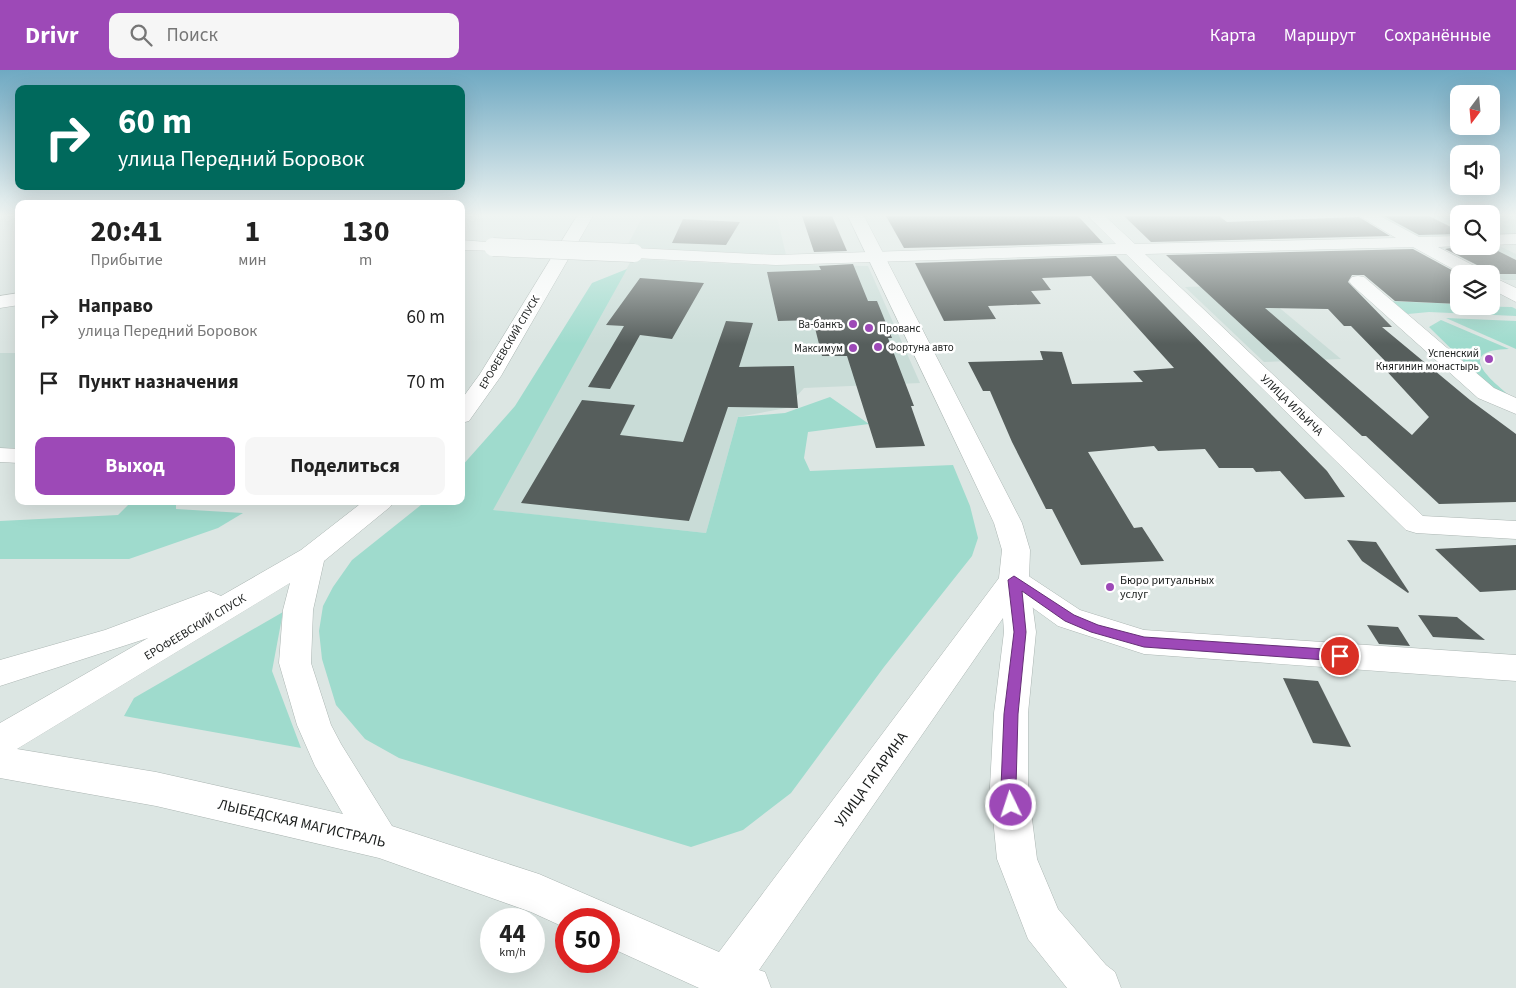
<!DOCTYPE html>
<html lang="ru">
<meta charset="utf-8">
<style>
:root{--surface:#fff;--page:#f6f6f6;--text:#222;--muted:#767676;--accent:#9d49b7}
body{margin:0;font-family:"Source Sans 3",sans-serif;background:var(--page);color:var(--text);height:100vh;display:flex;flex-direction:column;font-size:19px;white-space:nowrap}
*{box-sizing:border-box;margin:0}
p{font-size:16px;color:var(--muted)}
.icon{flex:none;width:28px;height:28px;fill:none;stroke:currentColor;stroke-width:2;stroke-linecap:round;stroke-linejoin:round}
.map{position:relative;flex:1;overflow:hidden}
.details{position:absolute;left:15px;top:130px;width:450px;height:305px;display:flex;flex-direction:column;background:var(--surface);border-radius:10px;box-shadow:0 5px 20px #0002}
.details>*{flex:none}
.hud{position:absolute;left:15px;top:15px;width:450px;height:105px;border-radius:10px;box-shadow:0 5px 20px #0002;background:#00695c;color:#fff;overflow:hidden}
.needle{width:32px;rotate:196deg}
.controls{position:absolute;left:1450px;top:15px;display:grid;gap:10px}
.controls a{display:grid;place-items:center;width:50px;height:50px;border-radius:10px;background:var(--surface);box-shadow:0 5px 20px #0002;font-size:25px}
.speed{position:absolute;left:480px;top:838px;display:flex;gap:10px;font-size:25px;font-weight:700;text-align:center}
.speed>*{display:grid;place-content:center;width:65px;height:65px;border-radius:50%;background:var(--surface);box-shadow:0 5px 20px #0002;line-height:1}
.speed small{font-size:12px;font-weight:400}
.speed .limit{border:8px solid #d22;background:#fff;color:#111}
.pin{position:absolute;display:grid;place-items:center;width:42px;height:42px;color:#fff;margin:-21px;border:2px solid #fff;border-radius:50%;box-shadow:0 1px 5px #0007}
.me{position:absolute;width:55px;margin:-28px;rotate:356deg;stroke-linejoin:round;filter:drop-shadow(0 0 4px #0008)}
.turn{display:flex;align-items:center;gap:18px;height:105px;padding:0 20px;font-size:22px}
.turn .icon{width:65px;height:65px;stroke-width:2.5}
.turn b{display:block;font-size:35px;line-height:42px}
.eta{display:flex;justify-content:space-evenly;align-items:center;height:85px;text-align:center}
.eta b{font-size:30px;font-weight:700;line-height:35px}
.action{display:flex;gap:10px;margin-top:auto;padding:10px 20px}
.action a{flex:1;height:58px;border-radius:10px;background:var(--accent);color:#fff;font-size:20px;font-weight:700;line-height:58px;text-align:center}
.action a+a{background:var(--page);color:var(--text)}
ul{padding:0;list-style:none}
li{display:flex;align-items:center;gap:15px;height:65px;padding:0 20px}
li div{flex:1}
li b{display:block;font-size:19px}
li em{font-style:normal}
header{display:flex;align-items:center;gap:30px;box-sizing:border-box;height:70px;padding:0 25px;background:var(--accent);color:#fff}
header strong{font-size:24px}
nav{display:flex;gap:28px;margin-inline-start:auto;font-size:18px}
.search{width:350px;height:45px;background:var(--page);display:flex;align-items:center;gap:12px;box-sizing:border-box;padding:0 18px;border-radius:10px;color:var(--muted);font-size:19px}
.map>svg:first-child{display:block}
.built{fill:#c9dcd7}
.green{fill:#9fdbcd}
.building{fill:#565e5c;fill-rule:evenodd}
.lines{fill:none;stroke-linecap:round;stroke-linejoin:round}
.minor-casing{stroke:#acb6b3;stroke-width:1}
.major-casing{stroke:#acb6b3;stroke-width:1}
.minor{fill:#fff;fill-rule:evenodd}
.major{fill:#fff;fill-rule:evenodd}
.minor-bridge-casing{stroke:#acb6b3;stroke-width:19;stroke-linecap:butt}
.minor-bridge{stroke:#fff;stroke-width:18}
.route{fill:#9d49b7;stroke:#662f77}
.poi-dot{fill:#9d49b7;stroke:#fff;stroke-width:2}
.labels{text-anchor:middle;stroke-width:5;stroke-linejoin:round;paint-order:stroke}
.far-poi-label{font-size:11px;fill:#1a1d1c;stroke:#fff;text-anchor:end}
.far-street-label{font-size:11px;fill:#1a1d1c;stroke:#fff}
.street-label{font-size:12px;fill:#1a1d1c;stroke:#fff}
.poi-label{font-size:12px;fill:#1a1d1c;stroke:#fff;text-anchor:start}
.near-street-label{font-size:15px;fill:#1a1d1c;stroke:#fff}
</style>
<header>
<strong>Drivr</strong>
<div class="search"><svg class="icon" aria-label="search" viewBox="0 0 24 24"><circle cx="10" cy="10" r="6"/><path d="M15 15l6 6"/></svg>Поиск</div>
<nav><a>Карта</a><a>Маршрут</a><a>Сохранённые</a></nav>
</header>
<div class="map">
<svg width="1516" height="918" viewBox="0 0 1516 918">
<rect width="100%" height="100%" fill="#dce6e3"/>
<g class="built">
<path d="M643,146H777L786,185L626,178Z"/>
<path d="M1381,146H1459V166L1417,167Z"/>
<path d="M1491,146H1516V164L1491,165Z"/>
<path d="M1491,172L1516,184V210H1503L1441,174L1491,176Z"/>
<path d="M632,189L737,194L868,196L920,313L804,318L786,338L738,347L706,463L492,440Z"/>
<path d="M1252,215L1341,289L1264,292L1185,217Z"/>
<path d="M0,283H19V381L0,380Z"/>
</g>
<g class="green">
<path d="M627,199L493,440L706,463L738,347L785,343L830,327L869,354L808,362L804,388L810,401L953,395L970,436L978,468L972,486L884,597L791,723L743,760L691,777L399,688L365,669L336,635L322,589L319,561L323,536L333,517L352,490L426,431H461V397L515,336L592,213Z"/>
<path d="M1386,231L1459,234V236L1512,237L1516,239V246L1429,242L1408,244Z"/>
<path d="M1446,248L1516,251V279Z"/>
<path d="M1441,250L1509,279C1456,280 1488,308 1509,325L1494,321L1429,257Z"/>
<path d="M132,431H176V439L243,443L218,458L129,489H0V451L118,445Z"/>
<path d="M283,542L272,601L301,678L124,646L134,628Z"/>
</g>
<g class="building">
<path d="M802,146H832L847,181L814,182Z"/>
<path d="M886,146H1078L1103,173L904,178Z"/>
<path d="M1124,146H1219L1227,152L1359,147L1390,166L1151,172Z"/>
<path d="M1384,146H1429L1459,161V164L1419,165Z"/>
<path d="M683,149L740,152L726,175L672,173Z"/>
<path d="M1461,176H1488L1516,190V204H1487L1483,198L1445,179Z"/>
<path d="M1413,179L1459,204V234L1395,231L1364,205H1352L1348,212L1392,257H1382L1470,330L1516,364V432L1439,434L1366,366H1362L1166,185ZM1265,238L1328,239L1344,256H1351L1390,296H1382L1429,347L1412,365Z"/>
<path d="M1116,186L1327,401L1345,427L1305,429L1280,401L1256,402L1253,398H1219L1205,379L1158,381L1154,376L1088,382L1134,458L1142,457L1164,491L1081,495L1052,439H1046L1012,372L990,321H983L968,292L1043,290L1040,281L1062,282L1072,314L1143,312L1133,301L1174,298L1091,206L1042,208L1051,220L1031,221L1041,234L988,236L996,249L944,251L915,193Z"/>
<path d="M853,194L868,231H877L892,268H888L914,336H911L925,376L876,378L847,286H822L813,250L778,251L767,202L821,200L819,196Z"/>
<path d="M640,208L704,213L672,269L640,265L610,319L588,317L624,256L606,255Z"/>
<path d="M726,251L753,253L739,297L794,296L798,338L728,337L689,451L521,433L582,330L635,335L620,365L683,372Z"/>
<path d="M1347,470L1376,472L1409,522L1408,523L1362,491Z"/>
<path d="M1516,475V520L1480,522L1435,479Z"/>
<path d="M1418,545L1457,547L1485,570L1433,567Z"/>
<path d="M1367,555L1398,557L1410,576L1379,574Z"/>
<path d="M1283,608L1318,611L1351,677L1313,673Z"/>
</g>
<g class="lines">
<defs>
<g id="minor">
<path d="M1088,146H1105L1135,174L1396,168L1360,146H1380L1419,167L1459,166V176L1438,177L1482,200L1485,204H1462L1413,177L1145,184L1423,446L1516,451V469L1416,463L1406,460L1126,184L776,195L634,188L628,187L625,183L628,179L634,178L776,185L1116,174Z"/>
<path d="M1516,164V174L1491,175V165Z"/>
<path d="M461,170L499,173L501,177L499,181L461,180Z"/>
<path d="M1358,206L1364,207L1494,318L1516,328V344L1478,328L1352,215L1349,211L1352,207Z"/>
<path d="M1491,206L1516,218V232L1491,219Z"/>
<path d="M19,223V235L0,238V226Z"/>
<path d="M0,378L19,379V393L0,392Z"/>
<path d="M1014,500L1024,503L1080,540L1144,560L1516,585V611L1144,584L1058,556L1004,517L999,510L1004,503Z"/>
</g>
<g id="major">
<path d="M577,146H593L501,306L469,351L461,353V330L480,304Z"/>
<path d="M848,146H864L1022,453L1030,480L1029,510L1036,562L1028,643V717L1037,789L1058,839L1106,895L1115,902L1121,918H1067L1028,869L997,789L990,717L994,643L1004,562L1003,548L759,900L765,902L771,918H699L609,877V849H566V858L531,842L379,788L156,736L0,708V653L148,568L0,616V590L105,560L209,521L221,526L301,480L364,431H394L390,437L324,491L313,540L311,593L331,655L341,674L392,756L539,804L719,882L999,508L1002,480L994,453ZM290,513L283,540L279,593L297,655L315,696L343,744L156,702L17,679Z"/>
</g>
</defs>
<use href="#minor" class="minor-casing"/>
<use href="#major" class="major-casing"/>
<use href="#minor" class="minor"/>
<use href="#major" class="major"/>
<defs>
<path id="minor-bridge" d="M493,177L634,183"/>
</defs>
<use href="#minor-bridge" class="minor-bridge-casing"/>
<use href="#minor-bridge" class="minor-bridge"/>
</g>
<linearGradient id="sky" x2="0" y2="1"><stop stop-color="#6fa9c2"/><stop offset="0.53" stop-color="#eff4f2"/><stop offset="1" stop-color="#eff4f2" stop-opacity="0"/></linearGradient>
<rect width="1516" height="274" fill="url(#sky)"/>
<path class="route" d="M1014,506L1074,545L1098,555L1144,567L1340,580L1346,586L1340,591L1144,577L1091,562L1065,551L1022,521L1026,562L1018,644L1016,717L1018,735L1016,740L1011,742L1005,740L1001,717L1004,644L1014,562L1008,510Z"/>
<g class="poi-dot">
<circle cx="853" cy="254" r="5"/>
<circle cx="869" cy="258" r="5"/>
<circle cx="878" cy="277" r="5"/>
<circle cx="853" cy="278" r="5"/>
<circle cx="1489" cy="289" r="5"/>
<circle cx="1110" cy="517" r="5"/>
</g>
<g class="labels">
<g class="far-poi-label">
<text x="843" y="258">Ва-банкъ</text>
<text x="879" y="262" text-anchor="start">Прованс</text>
<text x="888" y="281" text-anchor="start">Фортуна авто</text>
<text x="843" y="282">Максимум</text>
<text x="1479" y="287">Успенский<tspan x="1479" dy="13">Княгинин монастырь</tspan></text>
</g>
<g class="far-street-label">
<text transform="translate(509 272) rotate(-59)" y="4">ЕРОФЕЕВСКИЙ СПУСК</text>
</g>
<g class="street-label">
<text transform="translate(1292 335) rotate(44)" y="4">УЛИЦА ИЛЬИЧА</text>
<text transform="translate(195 557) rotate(-31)" y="4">ЕРОФЕЕВСКИЙ СПУСК</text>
</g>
<g class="poi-label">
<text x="1120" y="514">Бюро ритуальных<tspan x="1120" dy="14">услуг</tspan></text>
</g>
<g class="near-street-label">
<text transform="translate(871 709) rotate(-54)" y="5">УЛИЦА ГАГАРИНА</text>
<text transform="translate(302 753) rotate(13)" y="5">ЛЫБЕДСКАЯ МАГИСТРАЛЬ</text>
</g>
</g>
</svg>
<div class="controls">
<a><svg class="needle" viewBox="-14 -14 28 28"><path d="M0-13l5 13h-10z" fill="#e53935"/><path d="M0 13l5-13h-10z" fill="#767676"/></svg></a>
<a><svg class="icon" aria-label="sound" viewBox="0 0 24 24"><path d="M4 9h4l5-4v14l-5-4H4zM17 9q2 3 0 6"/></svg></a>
<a><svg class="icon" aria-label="search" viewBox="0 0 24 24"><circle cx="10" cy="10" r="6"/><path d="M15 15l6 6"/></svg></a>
<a><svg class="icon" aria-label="layers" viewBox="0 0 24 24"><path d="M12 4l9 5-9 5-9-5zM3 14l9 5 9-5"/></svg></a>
</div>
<div class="speed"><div>44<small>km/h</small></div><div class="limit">50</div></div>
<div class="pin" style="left:1340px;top:586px;background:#d93025"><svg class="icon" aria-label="arrive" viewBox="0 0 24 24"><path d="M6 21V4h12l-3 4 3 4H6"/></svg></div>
<svg class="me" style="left:1011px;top:735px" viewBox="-20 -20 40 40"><circle r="17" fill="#9d49b7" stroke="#fff" stroke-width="3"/><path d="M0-11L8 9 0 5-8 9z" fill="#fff"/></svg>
<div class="hud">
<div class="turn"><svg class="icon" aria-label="right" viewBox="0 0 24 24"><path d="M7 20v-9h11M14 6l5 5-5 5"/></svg><div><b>60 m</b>улица Передний Боровок</div></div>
</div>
<section class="details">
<div class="eta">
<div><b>20:41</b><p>Прибытие</p></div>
<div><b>1</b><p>мин</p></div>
<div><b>130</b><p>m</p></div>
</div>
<ul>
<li><svg class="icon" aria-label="right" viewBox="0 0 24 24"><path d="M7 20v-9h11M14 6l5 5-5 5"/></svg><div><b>Направо</b><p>улица Передний Боровок</p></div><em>60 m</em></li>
<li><svg class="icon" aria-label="arrive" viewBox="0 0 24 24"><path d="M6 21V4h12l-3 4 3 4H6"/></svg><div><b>Пункт назначения</b></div><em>70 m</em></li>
</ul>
<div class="action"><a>Выход</a><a>Поделиться</a></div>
</section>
</div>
